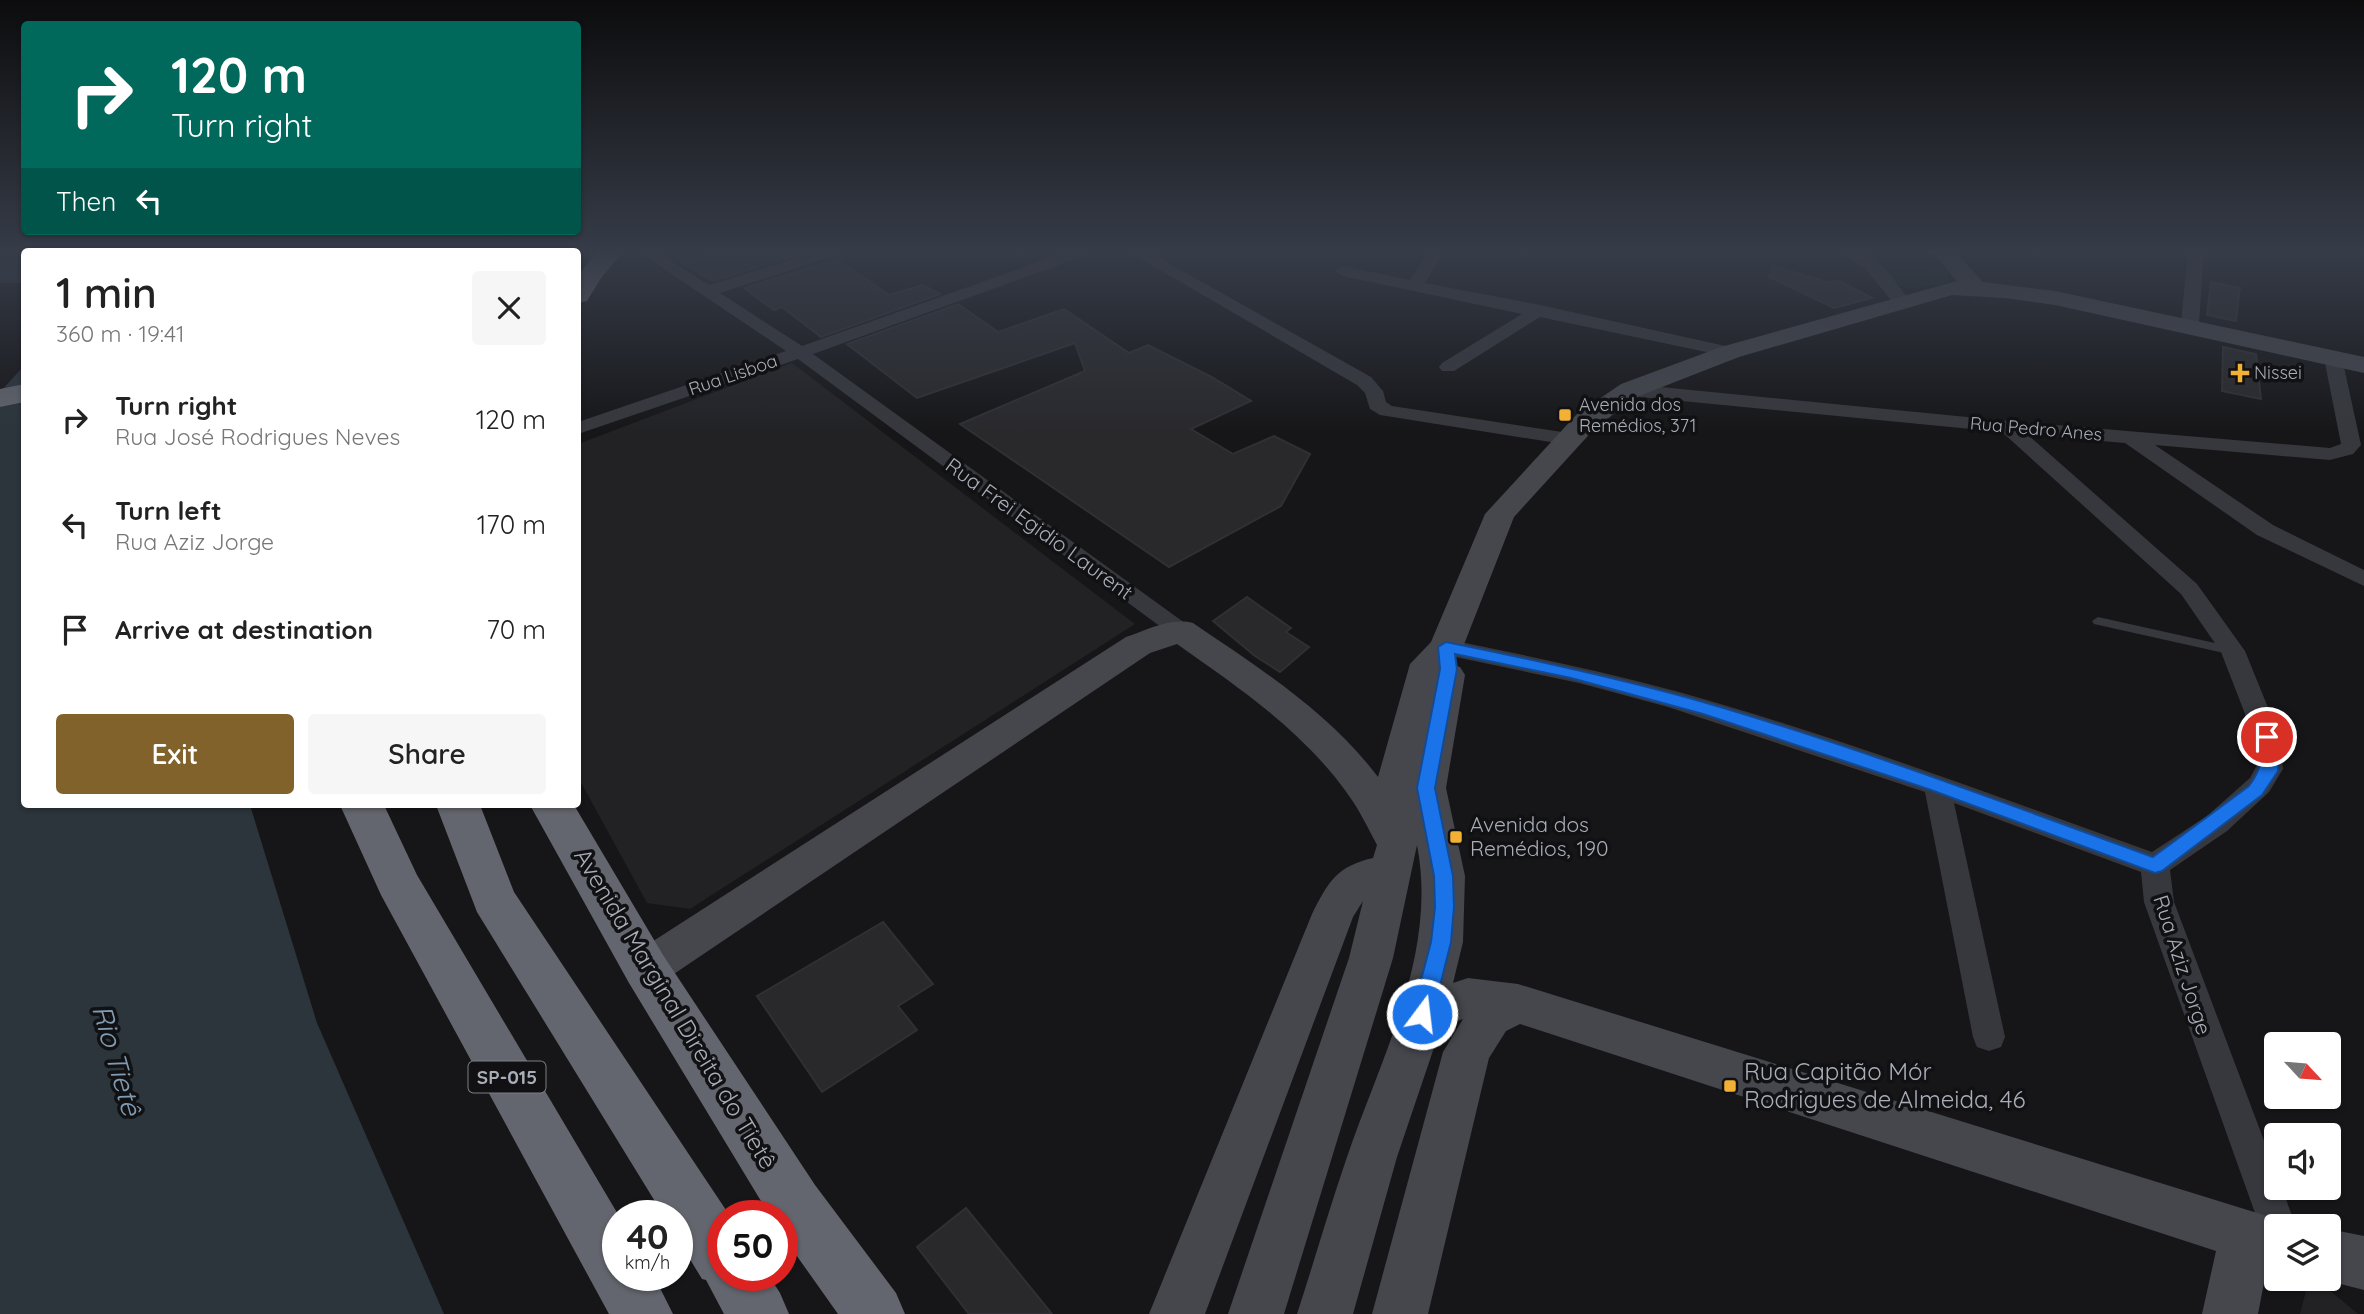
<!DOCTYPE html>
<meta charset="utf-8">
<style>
:root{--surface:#fff;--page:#f6f6f6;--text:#222;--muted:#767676;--accent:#80622a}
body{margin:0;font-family:Quicksand,sans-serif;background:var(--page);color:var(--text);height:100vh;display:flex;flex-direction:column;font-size:26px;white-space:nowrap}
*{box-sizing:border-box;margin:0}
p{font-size:23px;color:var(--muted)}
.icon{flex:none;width:38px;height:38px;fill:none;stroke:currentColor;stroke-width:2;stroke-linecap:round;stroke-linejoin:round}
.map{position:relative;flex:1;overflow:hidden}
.sheet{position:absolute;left:21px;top:248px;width:560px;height:560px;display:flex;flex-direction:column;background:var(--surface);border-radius:7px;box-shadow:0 2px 5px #0004}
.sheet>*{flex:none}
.top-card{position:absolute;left:21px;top:21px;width:560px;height:214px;border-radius:7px;box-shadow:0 2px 5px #0004;background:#00695c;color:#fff;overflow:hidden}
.needle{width:46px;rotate:116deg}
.controls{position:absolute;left:2264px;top:1032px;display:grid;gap:14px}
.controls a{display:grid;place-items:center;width:77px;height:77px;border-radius:7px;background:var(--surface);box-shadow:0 2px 5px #0004;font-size:35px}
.speed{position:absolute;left:602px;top:1200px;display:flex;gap:14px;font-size:35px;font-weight:700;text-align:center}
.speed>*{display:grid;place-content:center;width:91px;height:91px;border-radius:50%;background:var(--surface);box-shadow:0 2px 5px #0004;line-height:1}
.speed small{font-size:18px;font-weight:400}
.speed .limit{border:10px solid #d22;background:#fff;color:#111}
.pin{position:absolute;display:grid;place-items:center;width:60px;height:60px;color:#fff;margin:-30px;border:4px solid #fff;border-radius:50%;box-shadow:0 2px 7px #0007}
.me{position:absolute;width:77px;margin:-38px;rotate:15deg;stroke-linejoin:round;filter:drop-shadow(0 0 5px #0008)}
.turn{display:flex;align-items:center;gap:24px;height:147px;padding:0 35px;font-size:32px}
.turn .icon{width:91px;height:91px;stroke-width:2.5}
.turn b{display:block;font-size:49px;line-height:60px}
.then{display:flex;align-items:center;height:66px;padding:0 35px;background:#0003;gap:14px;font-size:26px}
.round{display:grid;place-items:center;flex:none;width:74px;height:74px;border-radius:7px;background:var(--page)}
.overview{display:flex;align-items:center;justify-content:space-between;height:119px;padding:0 35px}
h1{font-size:42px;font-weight:600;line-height:52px}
.cta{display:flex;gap:14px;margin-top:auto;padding:14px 35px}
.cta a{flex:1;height:80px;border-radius:7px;background:var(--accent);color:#fff;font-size:28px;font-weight:600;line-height:80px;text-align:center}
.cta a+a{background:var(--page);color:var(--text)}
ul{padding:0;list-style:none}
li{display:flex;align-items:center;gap:21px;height:105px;padding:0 35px}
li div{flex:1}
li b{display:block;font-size:26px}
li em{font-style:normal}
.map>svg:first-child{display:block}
.built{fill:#222225}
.green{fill:#1c231d}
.water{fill:#2c353c}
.building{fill:#29292c;stroke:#303034;stroke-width:2}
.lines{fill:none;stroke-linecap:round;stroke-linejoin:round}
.lane{fill:#37383d;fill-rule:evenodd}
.street{fill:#37383d;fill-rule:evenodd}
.secondary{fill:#45474d;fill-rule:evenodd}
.highway{fill:#63666e;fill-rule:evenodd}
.route{fill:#1a73e8;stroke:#114b97;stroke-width:2}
.poi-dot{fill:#f2b134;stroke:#111113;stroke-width:2.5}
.labels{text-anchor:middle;stroke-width:7;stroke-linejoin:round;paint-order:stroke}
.far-poi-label{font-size:18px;fill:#a8adb8;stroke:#111113;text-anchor:start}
.far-street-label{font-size:18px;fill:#a8adb8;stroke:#111113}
.shield{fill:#111113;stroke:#7b7e86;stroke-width:2}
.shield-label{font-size:19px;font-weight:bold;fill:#a8adb8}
.street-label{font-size:21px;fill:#a8adb8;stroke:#111113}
.poi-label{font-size:21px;fill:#a8adb8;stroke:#111113;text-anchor:start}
.near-street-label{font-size:24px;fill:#a8adb8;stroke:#111113}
.near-poi-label{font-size:24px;fill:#a8adb8;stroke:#111113;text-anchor:start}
.near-water-label{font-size:28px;font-style:italic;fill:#7f9bb3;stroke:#111113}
</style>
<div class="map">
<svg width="2364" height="1314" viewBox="0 0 2364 1314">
<rect width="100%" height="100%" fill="#161618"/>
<g class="built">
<path d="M792,363L1135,624L690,909L647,903L578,777V444Z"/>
<path d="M2309,1279H2316L2358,1314H2300Z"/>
</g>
<path class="green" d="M1904,256L1949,271L1946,283C1924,288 1887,295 1881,264Z"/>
<g class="water">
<path d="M0,250H431L428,252H24V283H0Z"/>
<path d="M24,366V805H250L317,1023L444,1314H0V392Z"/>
</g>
<g class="building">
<path d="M726,250H791L800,254L713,281L681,263Z"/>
<path d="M837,259L889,295L923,285L940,294L821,337L782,307L774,310L744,288Z"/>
<path d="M1773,266L1827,282L1840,281L1872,298L1834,308L1769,277Z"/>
<path d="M2211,282L2240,288L2236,321L2207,315Z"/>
<path d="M958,304L998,332L1064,309L1129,353L1148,345L1212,377L1251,401L1191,429L1233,454L1274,436L1310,454L1281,506L1169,567L960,424L1085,371L1075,343L917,398L847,344Z"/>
<path d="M2223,347L2256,354L2261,399L2222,391Z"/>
<path d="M1247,597L1291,628L1286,632L1309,647L1280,672L1255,656L1213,621Z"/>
<path d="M883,922L933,984L898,1006L917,1030L822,1092L757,996Z"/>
<path d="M966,1208L1052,1314H969L917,1247Z"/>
</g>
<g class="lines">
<g class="lane">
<path d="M539,250H549L547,252H538Z"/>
<path d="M2098,617L2233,647L2239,651L2233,655L2094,624L2092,621Z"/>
</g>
<g class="street">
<path d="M636,250H654L709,285L823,250H846L844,253L720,293L802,346L1072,250H1094L1092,253L813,354L1189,626L1193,631L1189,636L1181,639L1173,636L798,359L578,434V422L786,351Z"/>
<path d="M1126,250H1145L1371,377L1383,391L1386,402L1392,406L1569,433L1576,435L1579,439L1576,443L1569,445L1380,415L1370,409L1365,393L1357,385Z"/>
<path d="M1429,250H1445L1425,283L1540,305L1730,347L1739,352L1730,357L1540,317L1454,371H1442L1439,367L1442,363L1522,314L1343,276L1335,271L1343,266L1410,280Z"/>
<path d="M1838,250C1876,248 1886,270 1907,297L1909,301L1907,305H1895L1865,268Z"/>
<path d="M2188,250H2204L2199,323L2190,328L2181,323Z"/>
<path d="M2333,353L2342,358L2361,445L2353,454L2330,460L2155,445L2273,525L2364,570V586L2257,535L2125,443L2028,435L2197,584L2245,651L2280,737L2283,769L2269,792L2227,831L2170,870L2174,902L2277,1175V1188H2282L2296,1227H2277V1245L2265,1240L2260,1227L2144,902L2141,872L1954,803L2005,1037L2001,1047L1989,1051L1977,1047L1973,1037L1925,792L1668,707L1579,683L1446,655L1437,653L1434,647L1437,641L1446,639C1524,655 1602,671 1679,692C1839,737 1996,796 2152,852L2207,816L2250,778L2257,765L2254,737L2221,652L2181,594L2002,432L1630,396L1621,390L1630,384L2008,421L2330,448L2341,444L2324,358Z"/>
</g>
<g class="secondary">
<path d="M1931,250H1954L1983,282L2055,291L2364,357V373L2055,305L2005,298L1952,295L1739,357L1639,396L1596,427L1514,517L1463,647L1449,664L1460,667L1465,675L1446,788L1465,876L1463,942L1453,983L1468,978L1518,984L2296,1225L2277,1227V1270L2267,1267L2258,1314H2202L2216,1251L1520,1024L1506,1031L1489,1058L1428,1314H1372L1443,1052L1463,1019L1441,1027L1397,1157L1353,1314H1297C1314,1262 1329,1209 1347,1157C1381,1057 1438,953 1417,845L1393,958L1284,1314H1228L1349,958L1363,901L1353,917L1205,1314H1149L1312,914C1328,882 1337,866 1373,858L1377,845C1368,828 1359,809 1347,793C1303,731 1238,687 1177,644L1150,653L662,982L646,988L630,982L624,969L630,956L1126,637C1147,630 1171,617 1193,623C1259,668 1329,712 1378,777L1410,664L1431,642L1485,514L1576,415L1621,384L1721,347L1957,281Z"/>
<path d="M2329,1229L2364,1236V1290L2321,1279H2329Z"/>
</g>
<g class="highway">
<path d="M39,250H65L66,252H40Z"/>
<path d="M558,250H583L578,257V252H557Z"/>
<path d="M599,250H624L601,278L587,301L578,303V275Z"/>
<path d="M24,384V402L0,407V389Z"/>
<path d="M340,805H384L417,875L619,1216L618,1276H654L673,1314H609L381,895Z"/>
<path d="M436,805H480L514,892L730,1216H723V1276H769L780,1293L789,1314H724L706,1280L702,1279L677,1238V1216H664L477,912Z"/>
<path d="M530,805H574L663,955L815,1185L896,1293L905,1314H838L782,1235V1216H770L629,983Z"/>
</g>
</g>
<linearGradient id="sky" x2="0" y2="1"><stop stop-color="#0c0c0d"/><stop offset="0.58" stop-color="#363c48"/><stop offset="1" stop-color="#363c48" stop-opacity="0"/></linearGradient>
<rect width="2364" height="434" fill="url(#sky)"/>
<path class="route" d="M1446,642C1535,660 1623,679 1710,704C1860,748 2007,804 2153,857L2249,786C2262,769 2263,757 2258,737L2261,732L2267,731L2275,737L2279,749L2278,771L2262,795L2162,871L2155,873L1931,790L1703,714L1571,678L1455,654L1457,669L1435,788L1453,876L1454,907L1451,942L1433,1014L1429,1020L1422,1023L1415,1020L1412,1014L1431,942L1435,907L1434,876L1417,788L1440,669L1438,647Z"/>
<g class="poi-dot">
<path d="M2236.5 362.5h7v7h7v7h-7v7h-7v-7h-7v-7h7z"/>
<rect x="1558" y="408" width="14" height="14" rx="3.5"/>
<rect x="1449" y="830" width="14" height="14" rx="3.5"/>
<rect x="1723" y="1079" width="14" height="14" rx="3.5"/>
</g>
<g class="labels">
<g class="far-poi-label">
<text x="2254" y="379">Nissei</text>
<text x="1579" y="411">Avenida dos<tspan x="1579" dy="21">Remédios, 371</tspan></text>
</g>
<g class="far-street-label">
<text transform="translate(733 375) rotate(-19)" y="6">Rua Lisboa</text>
<text transform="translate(2036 429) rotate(5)" y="6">Rua Pedro Anes</text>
</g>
<rect class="shield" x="468.5" y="1061.5" width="77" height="31" rx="5"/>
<g class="shield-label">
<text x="507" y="1084">SP-015</text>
</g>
<g class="street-label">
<text transform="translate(1039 529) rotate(36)" y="7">Rua Frei Egidio Laurent</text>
<text transform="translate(2182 965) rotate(72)" y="7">Rua Aziz Jorge</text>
</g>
<g class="poi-label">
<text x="1470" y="832">Avenida dos<tspan x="1470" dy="24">Remédios, 190</tspan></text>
</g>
<g class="near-street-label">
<text transform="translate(675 1009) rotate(59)" y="8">Avenida Marginal Direita do Tietê</text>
</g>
<g class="near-poi-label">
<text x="1744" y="1080">Rua Capitão Mór<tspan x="1744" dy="28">Rodrigues de Almeida, 46</tspan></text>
</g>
<g class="near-water-label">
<text transform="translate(117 1060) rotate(74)" y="10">Rio Tietê</text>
</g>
</g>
</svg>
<div class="controls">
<a><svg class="needle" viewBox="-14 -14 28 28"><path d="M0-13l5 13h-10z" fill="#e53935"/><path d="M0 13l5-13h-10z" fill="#767676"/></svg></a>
<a><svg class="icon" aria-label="sound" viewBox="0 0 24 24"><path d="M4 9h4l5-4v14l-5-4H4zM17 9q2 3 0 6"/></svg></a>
<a><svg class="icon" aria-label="layers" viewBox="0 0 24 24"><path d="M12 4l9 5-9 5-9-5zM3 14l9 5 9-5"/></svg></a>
</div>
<div class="speed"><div>40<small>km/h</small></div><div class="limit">50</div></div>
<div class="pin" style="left:2267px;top:737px;background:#d93025"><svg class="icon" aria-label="arrive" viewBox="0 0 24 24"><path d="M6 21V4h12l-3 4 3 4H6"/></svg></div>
<svg class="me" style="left:1422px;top:1014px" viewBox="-20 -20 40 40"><circle r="17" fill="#1a73e8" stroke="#fff" stroke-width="3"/><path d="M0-11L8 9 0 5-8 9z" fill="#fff"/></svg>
<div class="top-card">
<div class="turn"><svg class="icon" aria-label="right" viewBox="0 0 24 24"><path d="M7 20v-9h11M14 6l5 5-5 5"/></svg><div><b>120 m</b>Turn right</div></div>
<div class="then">Then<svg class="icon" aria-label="left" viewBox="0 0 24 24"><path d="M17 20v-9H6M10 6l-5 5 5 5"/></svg></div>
</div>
<section class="sheet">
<div class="overview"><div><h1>1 min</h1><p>360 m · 19:41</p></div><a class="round"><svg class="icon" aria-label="close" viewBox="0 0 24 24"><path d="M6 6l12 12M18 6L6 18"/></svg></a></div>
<ul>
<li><svg class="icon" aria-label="right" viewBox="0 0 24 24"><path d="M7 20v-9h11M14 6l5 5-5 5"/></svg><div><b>Turn right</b><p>Rua José Rodrigues Neves</p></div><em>120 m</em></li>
<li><svg class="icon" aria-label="left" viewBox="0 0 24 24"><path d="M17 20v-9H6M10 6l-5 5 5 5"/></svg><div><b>Turn left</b><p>Rua Aziz Jorge</p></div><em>170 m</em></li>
<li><svg class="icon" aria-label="arrive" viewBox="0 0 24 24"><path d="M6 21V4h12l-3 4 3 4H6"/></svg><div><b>Arrive at destination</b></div><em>70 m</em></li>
</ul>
<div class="cta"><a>Exit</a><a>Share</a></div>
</section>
</div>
